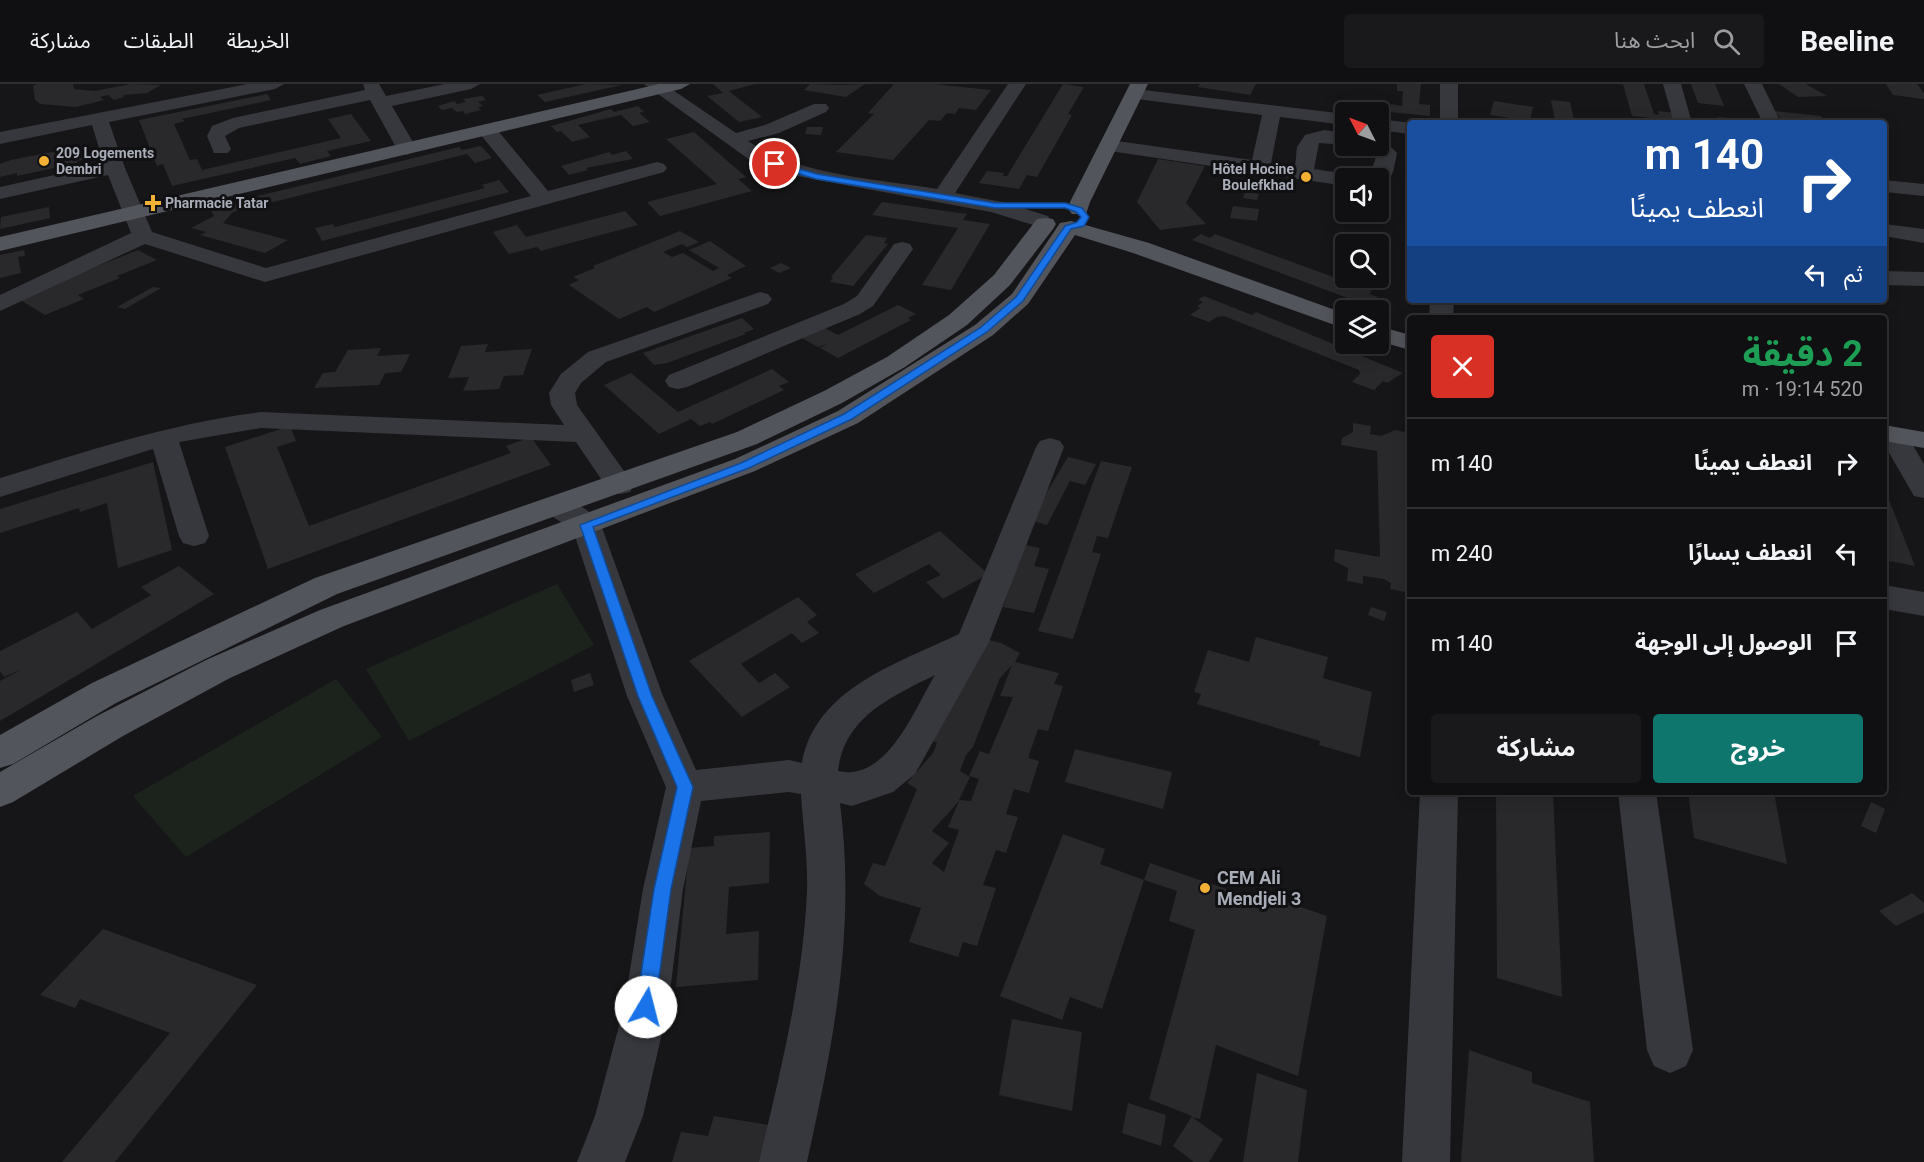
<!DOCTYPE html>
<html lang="ar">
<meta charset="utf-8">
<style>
:root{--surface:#101012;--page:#19191b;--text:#f1f3f6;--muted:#9c9d9f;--line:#303032;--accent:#0f766e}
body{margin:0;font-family:Roboto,"Noto Sans Arabic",sans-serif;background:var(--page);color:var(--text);direction:rtl;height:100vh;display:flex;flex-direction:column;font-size:22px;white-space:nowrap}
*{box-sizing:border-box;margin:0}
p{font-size:20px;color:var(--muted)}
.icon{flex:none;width:33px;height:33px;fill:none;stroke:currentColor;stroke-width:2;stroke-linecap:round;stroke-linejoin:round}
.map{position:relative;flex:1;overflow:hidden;direction:ltr}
.panel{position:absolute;left:1407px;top:231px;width:480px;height:480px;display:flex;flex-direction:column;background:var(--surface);border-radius:6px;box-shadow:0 3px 15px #0003,0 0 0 2px var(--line);direction:rtl}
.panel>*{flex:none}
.guide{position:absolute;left:1407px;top:36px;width:480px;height:183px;border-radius:6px;box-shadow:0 3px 15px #0003,0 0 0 2px var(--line);direction:rtl;background:#1a4fa0;color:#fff;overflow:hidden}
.needle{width:39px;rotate:312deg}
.fabs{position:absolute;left:1335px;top:18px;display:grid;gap:12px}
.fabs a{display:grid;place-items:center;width:54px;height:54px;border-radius:6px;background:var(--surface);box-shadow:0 3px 15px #0003,0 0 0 2px var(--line);font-size:30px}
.pin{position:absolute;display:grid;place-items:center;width:51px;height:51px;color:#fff;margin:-26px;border:3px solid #fff;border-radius:50%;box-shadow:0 2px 6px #0007}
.me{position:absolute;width:66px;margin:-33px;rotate:8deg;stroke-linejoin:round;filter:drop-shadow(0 0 4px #0008)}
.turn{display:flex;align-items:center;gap:21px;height:126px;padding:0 24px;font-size:27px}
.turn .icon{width:78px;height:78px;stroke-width:2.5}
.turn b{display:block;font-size:42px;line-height:51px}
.then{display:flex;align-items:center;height:57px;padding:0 24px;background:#0003;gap:12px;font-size:22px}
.round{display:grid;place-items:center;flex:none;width:63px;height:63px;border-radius:6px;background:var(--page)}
.summary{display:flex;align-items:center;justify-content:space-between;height:102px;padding:0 24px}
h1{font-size:36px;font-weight:700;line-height:45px;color:#1e9e55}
.cta{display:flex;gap:12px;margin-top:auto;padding:12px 24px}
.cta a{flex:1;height:69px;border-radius:6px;background:var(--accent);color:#fff;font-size:24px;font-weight:700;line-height:69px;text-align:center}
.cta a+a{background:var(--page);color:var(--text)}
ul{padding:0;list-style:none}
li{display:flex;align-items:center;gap:18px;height:90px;padding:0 24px;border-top:2px solid var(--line)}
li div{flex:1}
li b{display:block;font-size:22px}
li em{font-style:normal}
header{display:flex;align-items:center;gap:36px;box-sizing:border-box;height:84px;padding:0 30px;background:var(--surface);border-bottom:2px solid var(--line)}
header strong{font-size:28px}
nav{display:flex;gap:33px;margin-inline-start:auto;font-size:21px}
.search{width:420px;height:54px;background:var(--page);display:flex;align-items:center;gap:15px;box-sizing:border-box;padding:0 21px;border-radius:6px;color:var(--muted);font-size:22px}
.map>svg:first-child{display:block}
.green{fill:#1c231d}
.building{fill:#29292c;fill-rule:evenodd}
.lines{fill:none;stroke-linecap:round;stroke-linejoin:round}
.minor{fill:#37383d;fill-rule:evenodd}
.major{fill:#53555c;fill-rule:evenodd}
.route{fill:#1a73e8;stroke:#114b97;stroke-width:1.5}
.poi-dot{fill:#f2b134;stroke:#111113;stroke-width:2}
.labels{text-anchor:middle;stroke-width:6;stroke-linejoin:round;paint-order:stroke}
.far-poi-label{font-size:14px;font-weight:bold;fill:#a8adb8;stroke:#111113;text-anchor:start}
.near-poi-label{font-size:18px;font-weight:bold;fill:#a8adb8;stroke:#111113;text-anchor:start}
</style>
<header>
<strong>Beeline</strong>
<div class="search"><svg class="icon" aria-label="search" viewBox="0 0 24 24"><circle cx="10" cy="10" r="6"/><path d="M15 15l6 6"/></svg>ابحث هنا</div>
<nav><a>الخريطة</a><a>الطبقات</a><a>مشاركة</a></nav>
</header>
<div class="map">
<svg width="1924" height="1078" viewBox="0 0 1924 1078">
<rect width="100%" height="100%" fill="#161618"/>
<g class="green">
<path d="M557,500L594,561L409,657L366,585Z"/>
<path d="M336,595L382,653L186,773L133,712Z"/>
</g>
<g class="building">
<path d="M37,0H73L74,5L94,7L131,0L161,1L147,9L123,11L124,13L114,16L108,11L100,13L104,16L76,23L40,20L35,16L33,2Z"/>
<path d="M586,0L622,1L545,18L537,11Z"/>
<path d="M713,0H755L729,7L762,33L739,38L707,12L723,9Z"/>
<path d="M810,0L841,1L865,0L846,13L804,6Z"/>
<path d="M894,0H934L991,6L976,26L959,24L955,30L947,29L940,37L929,36L893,76L836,68L874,30L868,29Z"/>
<path d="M1063,0L1084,3L1068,30L1072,31L1037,93L1027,91L1019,105L979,99L987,87L1004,89L1003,92H1007Z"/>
<path d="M1200,0H1256L1250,11L1198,3Z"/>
<path d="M1397,0H1421L1419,20L1430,21V32L1390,28L1391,20L1402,22L1403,7H1397Z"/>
<path d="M1623,0H1644L1654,30L1659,31L1658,27L1676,29L1679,37L1632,32Z"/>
<path d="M1691,0H1715L1724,22L1698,19Z"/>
<path d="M1779,0H1806L1827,12L1798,13Z"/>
<path d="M1886,0H1917L1924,9V15L1893,11Z"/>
<path d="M267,10L271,16L182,35L185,37L174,40L190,76L197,75L202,86L341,54L328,35L351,30L371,57L327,67L331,72L300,80L295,74L172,102L163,80L157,82L139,36Z"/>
<path d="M482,12L486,16L478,18L483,22L478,23L481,26L465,30L463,27L457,28L452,24L442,26L438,22L454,17L457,20L466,18L463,15Z"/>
<path d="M1551,16L1570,18L1575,39L1555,37Z"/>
<path d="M1494,17L1533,23L1530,37L1490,31Z"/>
<path d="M638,22L644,28L639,29L650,38L633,42L621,31L578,41L590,53L572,58L561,47L557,48L551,42L611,25L614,28Z"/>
<path d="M1774,27L1821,32L1826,39H1785Z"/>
<path d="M1718,33L1742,35L1743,39H1721Z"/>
<path d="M807,43H823L821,51L805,50Z"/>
<path d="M694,48L746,93L738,95L752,107L660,132L647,118L717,100L666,55Z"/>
<path d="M82,62L87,75L77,77V79L17,92V89L0,93V80L11,76Z"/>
<path d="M481,62L492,74L475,79L467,70L233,128L223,139L288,156L265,169L200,151L206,148L191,144L214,132L211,127L243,119L242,116L459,63L462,66Z"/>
<path d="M626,67L633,75L586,84L588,86L569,91L561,82L609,68L612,71Z"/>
<path d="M1158,75L1205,82L1186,119L1206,140L1160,146L1137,118Z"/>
<path d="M499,96L509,108L322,157L315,144L333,140L335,143L485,104L482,101Z"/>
<path d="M1245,108L1259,110L1257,116L1243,114Z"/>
<path d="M882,118L967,130L963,136L990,140L951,206L922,201L958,144L872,131Z"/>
<path d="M1233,122L1259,125L1257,137L1230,134Z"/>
<path d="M49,123L50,134L0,145L1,133Z"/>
<path d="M625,127L638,141L541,167L537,163L509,170L493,148L517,141L526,153Z"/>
<path d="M680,147L699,158L687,163L682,160L663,168L672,173L683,169L713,187L719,184L689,166L710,157L746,182L727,191L732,194L654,228L647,223L619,235L569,201L579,196L573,193L595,184L593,182Z"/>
<path d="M1201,150L1210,154L1215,150L1372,207L1369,210L1378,213L1369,222L1192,156Z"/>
<path d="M866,151L887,154L884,159L888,160L853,202L830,198L833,194L831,193Z"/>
<path d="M24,166L25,172L18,173L21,189L0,194V171Z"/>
<path d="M138,166L157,176L117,192L120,194L78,211L84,215L45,231L17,214Z"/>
<path d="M781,179L791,184L779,189L770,184Z"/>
<path d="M153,203L161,204L125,225L117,223Z"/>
<path d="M1204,212L1252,231L1256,228L1403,289L1387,299L1383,297L1374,306L1352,298L1360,290L1359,286L1224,232L1217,233L1209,238L1190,231L1200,224L1197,222L1203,218L1198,216Z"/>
<path d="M898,221L916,230L908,234L911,236L838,274L820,264L827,260L818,263L798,252L819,241L838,251Z"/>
<path d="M742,234L754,245L744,249L746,250L667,279L654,281L643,269Z"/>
<path d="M488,260L485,268L532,265L523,291L504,292L499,305L463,307L469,293L448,294L461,262Z"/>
<path d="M381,264L377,272L410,270L401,288L385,289L379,301L314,304L323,289L335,288L348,266Z"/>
<path d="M772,285L789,298L779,302L784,306L712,340L710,338L700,342L691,335L659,350L604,301L631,289L678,328Z"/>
<path d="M1353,339L1371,342L1370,350L1381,352L1395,346L1405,348V362L1410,363V370H1407L1410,509L1390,505L1391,499L1384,495L1363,492V500L1347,497L1348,484L1334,477L1335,465L1380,473L1377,367L1341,361L1342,354L1353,348Z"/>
<path d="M290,342L296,357L277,363L309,442L511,369L506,362L531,353L551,381L268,485L225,363Z"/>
<path d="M1068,373L1096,380L1085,401L1070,397L1047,441L1030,436Z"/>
<path d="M1101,377L1132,383L1108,454L1097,452L1092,468L1101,470L1073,555L1038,547Z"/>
<path d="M153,378L172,466L118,484L107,419L80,428L79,424L0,449V425Z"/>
<path d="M1884,403L1915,482L1884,476Z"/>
<path d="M940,447L988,490L943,515L926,498L941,491L929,480L874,509L855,490Z"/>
<path d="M1025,461L1040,464L1034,482L1049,485L1034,529L1003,523Z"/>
<path d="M179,482L214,510L0,637V597L22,585L4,593L0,587V567L77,528L92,545L151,511L141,503Z"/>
<path d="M798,513L817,531L807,538L819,549L802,559L792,549L741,580L759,599L775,589L790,603L742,633L689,577Z"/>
<path d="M1371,523L1387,528L1384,537L1368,531Z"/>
<path d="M1256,553L1328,573L1323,594L1372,608L1360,673L1319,661L1320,657L1197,620L1201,610L1194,608L1208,566L1249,578Z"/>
<path d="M981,554L1001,559L1020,569L1015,578L1059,589L1054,600L1063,602L1048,647L1038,645L1028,674L1039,677L1029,709L1014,705L1006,730L1018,733L1006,769L996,766L983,801L996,804L977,862L963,858L958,873L909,858L921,824L880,812L864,800L873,779L885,782L917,705L907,699L933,669L937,659L924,652ZM1012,581L1000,612L1013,613L989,670L980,667L969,692L979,695L971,717L959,716L970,693L960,687L966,671L973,663L1000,594ZM959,717L948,743L959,746L944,788L932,779L949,759L932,747Z"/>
<path d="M590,589L594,601L574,608L571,596Z"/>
<path d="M1075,665L1172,688L1163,725L1065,698Z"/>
<path d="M1496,708H1553L1562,913L1497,894Z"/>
<path d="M1688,708H1774L1787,780L1694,754Z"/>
<path d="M1871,718L1885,725L1876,749L1861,742Z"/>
<path d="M770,748L769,799L729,803L726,850L759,847L758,896L676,903L689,764L714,762V752Z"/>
<path d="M1063,750L1105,765L1100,780L1144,796L1102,925L1070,913L1062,936L1000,912Z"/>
<path d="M1150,779L1270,820L1271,813L1327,832L1298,992L1216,961L1200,1035L1192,1033L1223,1055L1209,1078H1194L1173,1062L1192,1032L1149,1015L1195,846L1169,837L1177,807L1144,796Z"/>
<path d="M1912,809L1924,819V828L1896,842L1879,827Z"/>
<path d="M103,845L257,901L115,1078H62L170,949L80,915L75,924L40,911Z"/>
<path d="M1012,935L1082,948L1072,1027L999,1011Z"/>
<path d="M1469,966L1532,988V999L1590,1018L1594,1078H1461Z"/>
<path d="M1257,989L1307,1006L1298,1078H1243Z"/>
<path d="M1128,1019L1166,1031L1161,1062L1122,1049Z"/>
<path d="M714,1032L787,1044L778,1078H672L681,1048L708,1052Z"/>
</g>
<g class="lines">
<g class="minor">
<path d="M248,0H284L275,5L109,38L125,84L152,148L266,184L531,112L480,50L478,46L480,42H494L548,107L657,78L664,80L667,84L664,88L265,198L145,160L0,227V211L131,149L108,91L0,115V103L104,80L92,41L0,60V48Z"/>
<path d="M363,0H379L386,12L445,0H480L471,5L392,22L417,65L407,71L397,65L370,16L239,44L225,52L231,65L228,69H214L207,52L212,42L233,34L365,6Z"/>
<path d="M644,0H664L736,49L765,41L814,20H826L829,24L826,28L779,49L748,57C797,91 878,95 937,105L1008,0H1026L955,109L1002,118L1048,132L1051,137L1048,142L1040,143L991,128L781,89L754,79Z"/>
<rect x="1440" y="0" width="18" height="39"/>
<path d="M1663,0H1681L1692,39H1674Z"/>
<path d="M1744,0H1762L1781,39H1763Z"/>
<path d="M1135,5L1346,30V41L1280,33L1271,79L1295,83L1297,63L1305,51L1324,46L1346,49V61L1319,59L1314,85L1346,90L1355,94H1346V102L1103,66L1100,62L1103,58L1110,56L1252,76L1262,31L1129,14L1126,10L1129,6Z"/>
<path d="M1378,35L1412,39H1410V50L1378,46Z"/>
<path d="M1378,55L1385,57L1397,69C1394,83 1394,98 1378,102V94H1369L1377,70L1369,62H1378Z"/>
<path d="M1884,96L1924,100V112L1884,108Z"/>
<path d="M1884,140L1924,145V159L1884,152Z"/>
<path d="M902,158L910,160L913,165L873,222L860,230L687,303L678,305L669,303L665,297L669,291L844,220L857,212L894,160Z"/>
<path d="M1884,187L1924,188V202L1884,201Z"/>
<path d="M760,208L768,210L772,215L768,220L606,278L581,299L575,309L577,321L634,401L630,408L620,410L610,408L576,358L261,344L179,358L209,452L205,459L194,462L183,459L179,452L153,365L0,413V394C87,367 171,339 261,328L564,341L551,321L549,309L561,290L588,268Z"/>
<path d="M1430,216H1454L1453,234H1429Z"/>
<path d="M1893,343L1903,345L1924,380V414L1914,412L1884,360V345Z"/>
<path d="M1050,354L1060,357L1064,363L989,558L915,690L893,708L852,722L840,719C856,846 834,955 807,1078H759C780,989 803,899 807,807C808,774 803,743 801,710L789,708L701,717L683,805L668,923L643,1032L625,1078H577L595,1032L624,923L643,805L666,703L627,612L573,446L547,429L542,422L547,415C565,410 591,425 601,441L663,612L696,686L789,676L802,679C815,604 899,579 959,550L1036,363L1040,357ZM935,591C914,626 887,698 838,687C844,633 891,613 935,591Z"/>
<path d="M1884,501L1924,508V532L1884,525Z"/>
<path d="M1420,708H1458L1450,1078H1402Z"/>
<path d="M1618,708H1656L1693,966L1686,982L1670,989L1654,982L1647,966Z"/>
</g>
<g class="major">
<path d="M659,0H690L681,5L0,167V153Z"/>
<path d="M1130,0H1148L1090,118L1086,130H1072L1069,126L1070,118Z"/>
<path d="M1045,134L1053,135L1056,140L1053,145L1010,201L967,241L905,283L842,319L757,360L337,510L116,619L13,680L0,684V651L92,599L315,494L737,348L824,307L887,273L949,231L994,191L1037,135Z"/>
<path d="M1071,137L1149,159L1346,230V245L1133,169L1075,151L1028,220L993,251L858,339L755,387L344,542L230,594L123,652L13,718L0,723V688L97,632L206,576L320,526L735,375L838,327L975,241L1012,210L1060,139Z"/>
<path d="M1378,242L1410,251V266L1378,257Z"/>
<path d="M1884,341L1924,348V364L1884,357Z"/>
</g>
</g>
<path class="route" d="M775,78L817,90L995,119H1065L1082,124L1089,133L1084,142L1071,145L1023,217L987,248L852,335L749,384L593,443L652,612L693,703L671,805L655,923L652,930L646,932L639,930L636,923L654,805L677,703L638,612L580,441L741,379L844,330L980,244L1016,213L1065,142L1077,138L1081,133L1076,128L1065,124H995L816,95L772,82Z"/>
<g class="poi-dot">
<circle cx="44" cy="77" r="6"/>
<circle cx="1306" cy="93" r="6"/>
<path d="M150 110h6v6h6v6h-6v6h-6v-6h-6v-6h6z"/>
<circle cx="1205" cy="804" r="6"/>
</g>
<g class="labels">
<g class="far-poi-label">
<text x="56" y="74">209 Logements<tspan x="56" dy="16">Dembri</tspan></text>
<text x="1294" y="90" text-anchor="end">Hôtel Hocine<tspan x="1294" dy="16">Boulefkhad</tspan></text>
<text x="165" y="124">Pharmacie Tatar</text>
</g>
<g class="near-poi-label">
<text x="1217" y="800">CEM Ali<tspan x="1217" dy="21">Mendjeli 3</tspan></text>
</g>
</g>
</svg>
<div class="fabs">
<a><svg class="needle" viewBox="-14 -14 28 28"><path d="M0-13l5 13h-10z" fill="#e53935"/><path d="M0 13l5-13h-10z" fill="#9c9d9f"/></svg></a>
<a><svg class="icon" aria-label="sound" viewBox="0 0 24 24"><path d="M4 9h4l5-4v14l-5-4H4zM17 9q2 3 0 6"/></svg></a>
<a><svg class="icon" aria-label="search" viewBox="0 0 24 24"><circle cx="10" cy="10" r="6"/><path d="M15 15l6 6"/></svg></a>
<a><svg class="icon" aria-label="layers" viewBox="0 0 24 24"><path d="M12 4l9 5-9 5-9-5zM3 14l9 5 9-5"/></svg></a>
</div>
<div class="pin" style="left:775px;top:80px;background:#d93025"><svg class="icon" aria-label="arrive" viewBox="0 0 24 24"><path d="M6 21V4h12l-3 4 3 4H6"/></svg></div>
<svg class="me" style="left:646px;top:923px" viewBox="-20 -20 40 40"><circle r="19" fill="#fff"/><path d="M0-13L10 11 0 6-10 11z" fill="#1a73e8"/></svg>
<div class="guide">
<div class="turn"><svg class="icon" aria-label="right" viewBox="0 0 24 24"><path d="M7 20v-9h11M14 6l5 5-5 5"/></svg><div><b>140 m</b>انعطف يمينًا</div></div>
<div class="then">ثم<svg class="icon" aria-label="left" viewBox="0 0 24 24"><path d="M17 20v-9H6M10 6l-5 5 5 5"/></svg></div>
</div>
<section class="panel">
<div class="summary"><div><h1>2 دقيقة</h1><p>520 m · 19:14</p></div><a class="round" style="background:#d93025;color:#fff"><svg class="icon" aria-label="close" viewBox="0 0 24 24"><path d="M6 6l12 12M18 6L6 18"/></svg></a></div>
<ul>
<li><svg class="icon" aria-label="right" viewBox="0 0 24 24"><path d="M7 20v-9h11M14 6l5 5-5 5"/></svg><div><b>انعطف يمينًا</b></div><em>140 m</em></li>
<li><svg class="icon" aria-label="left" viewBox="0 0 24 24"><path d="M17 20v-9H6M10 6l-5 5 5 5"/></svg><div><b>انعطف يسارًا</b></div><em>240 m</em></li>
<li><svg class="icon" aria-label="arrive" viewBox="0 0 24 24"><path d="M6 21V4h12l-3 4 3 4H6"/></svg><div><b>الوصول إلى الوجهة</b></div><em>140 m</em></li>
</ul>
<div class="cta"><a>خروج</a><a>مشاركة</a></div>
</section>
</div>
